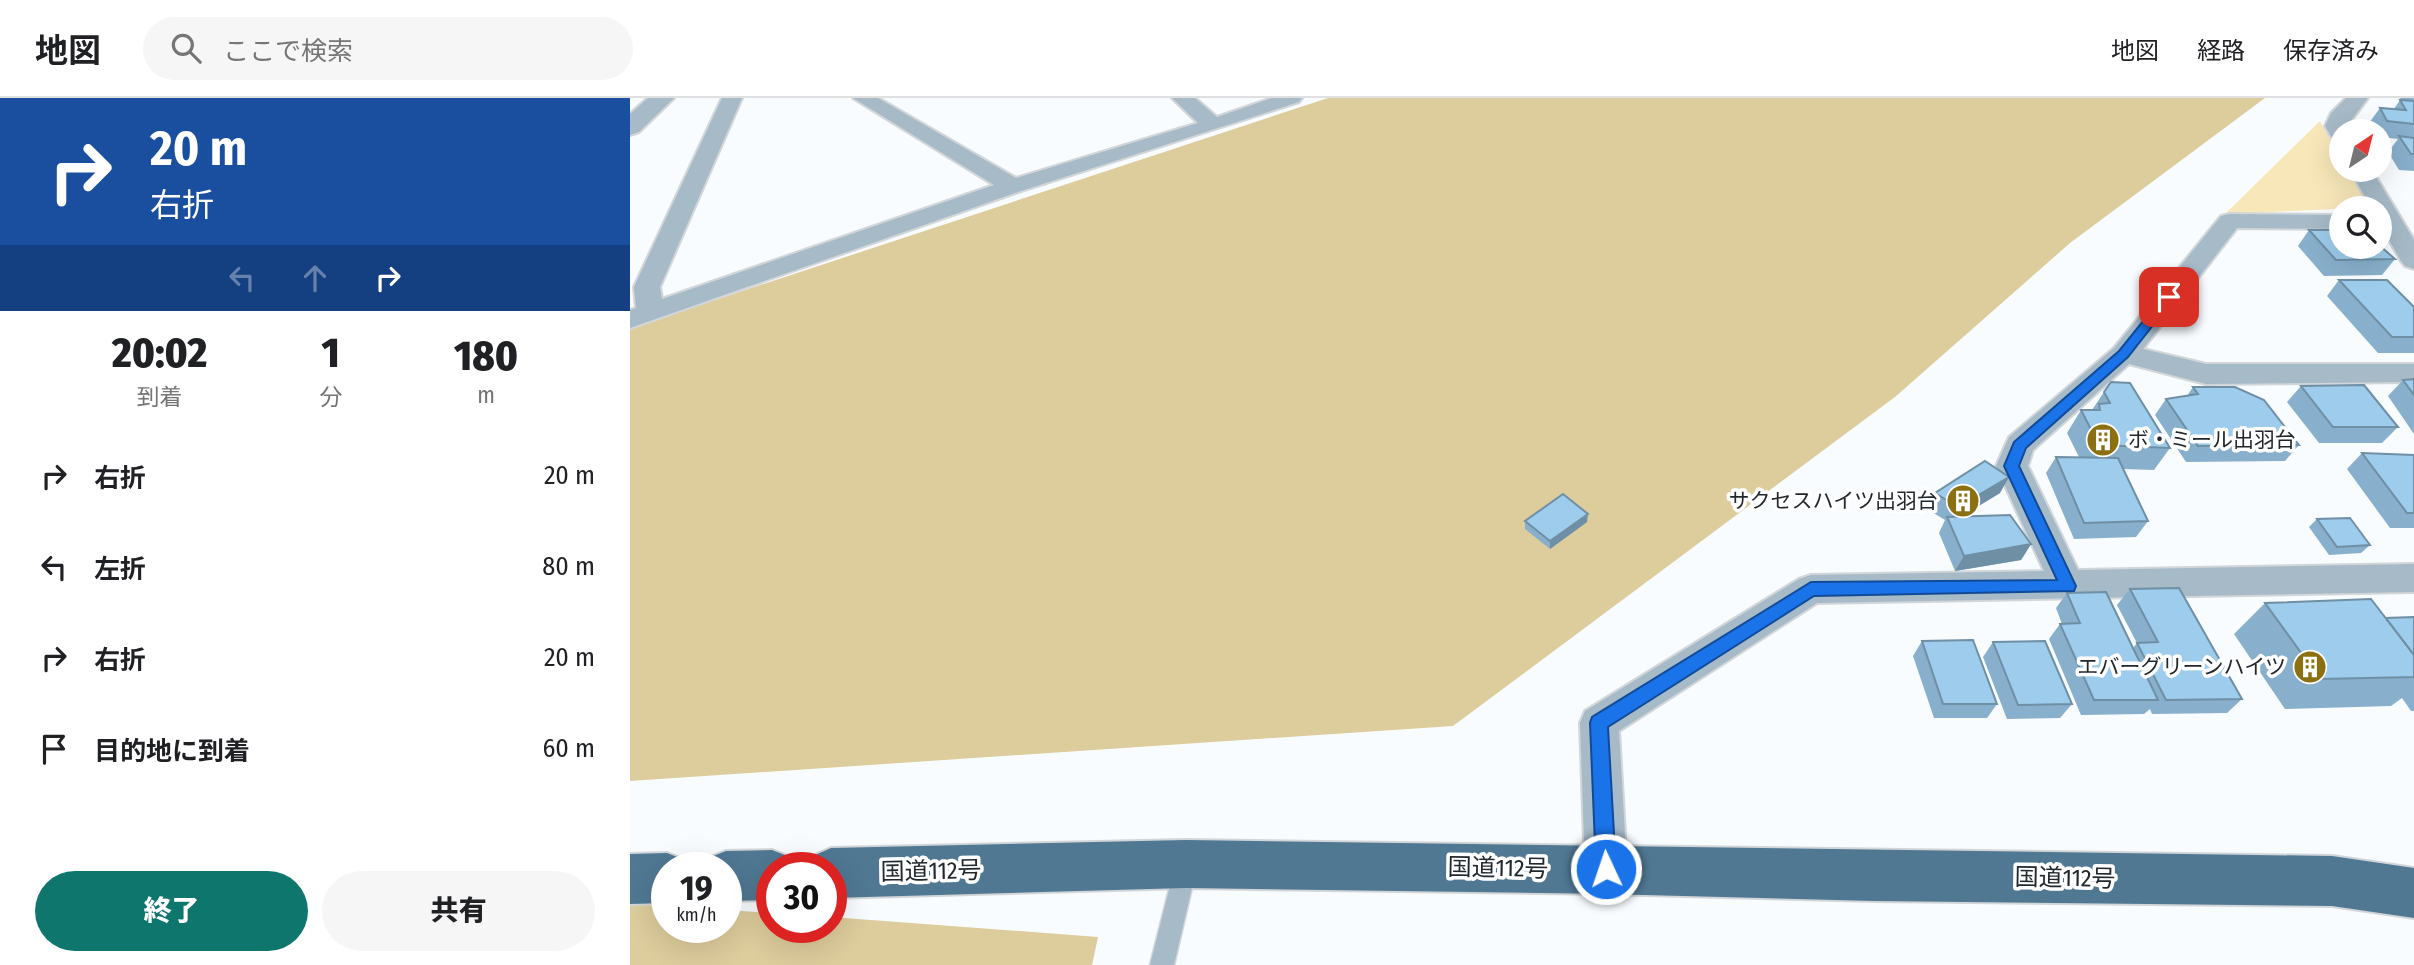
<!DOCTYPE html>
<html lang="ja">
<meta charset="utf-8">
<style>
:root{--surface:#fff;--page:#f6f6f6;--text:#202124;--muted:#757577;--line:#e0e0e0;--accent:#0f766e}
body{margin:0;font-family:"Fira Sans Condensed","Noto Sans JP",sans-serif;background:var(--page);color:var(--text);height:100vh;display:flex;flex-direction:column;font-size:26px;white-space:nowrap}
*{box-sizing:border-box;margin:0}
p{font-size:23px;color:var(--muted)}
.icon{flex:none;width:38px;height:38px;fill:none;stroke:currentColor;stroke-width:2;stroke-linecap:round;stroke-linejoin:round}
.map{position:relative;flex:1;overflow:hidden}
.sheet{display:flex;flex-direction:column;background:var(--surface);width:630px}
.sheet>*{flex:none}
.banner{background:#1a4fa0;color:#fff;overflow:hidden}
.needle{width:46px;rotate:35deg}
.buttons{position:absolute;left:1699px;top:21px;display:grid;gap:14px}
.buttons a{display:grid;place-items:center;width:63px;height:63px;border-radius:50%;background:var(--surface);box-shadow:0 7px 28px #0002;font-size:35px}
.speed{position:absolute;left:21px;top:754px;display:flex;gap:14px;font-size:35px;font-weight:700;text-align:center}
.speed>*{display:grid;place-content:center;width:91px;height:91px;border-radius:50%;background:var(--surface);box-shadow:0 7px 28px #0002;line-height:1}
.speed small{font-size:18px;font-weight:400}
.speed .limit{border:10px solid #d22;background:#fff;color:#111}
.pin{position:absolute;display:grid;place-items:center;width:60px;height:60px;color:#fff;margin:-30px;border-radius:14px;box-shadow:0 4px 10px #0006}
.me{position:absolute;width:77px;margin:-38px;rotate:357deg;stroke-linejoin:round;filter:drop-shadow(0 0 5px #0008)}
.turn{display:flex;align-items:center;gap:24px;height:147px;padding:0 35px;font-size:32px}
.turn .icon{width:91px;height:91px;stroke-width:2.5}
.turn b{display:block;font-size:49px;line-height:60px}
.lanes{display:flex;align-items:center;height:66px;padding:0 35px;background:#0003;justify-content:center;gap:35px;direction:ltr}
.lanes .off{opacity:.35}
.eta{display:flex;justify-content:space-evenly;align-items:center;height:119px;text-align:center}
.eta b{font-size:42px;font-weight:800;line-height:49px}
.button{display:flex;gap:14px;margin-top:auto;padding:14px 35px}
.button a{flex:1;height:80px;border-radius:42px;background:var(--accent);color:#fff;font-size:28px;font-weight:800;line-height:80px;text-align:center}
.button a+a{background:var(--page);color:var(--text)}
ul{padding:0;list-style:none}
li{display:flex;align-items:center;gap:21px;height:91px;padding:0 35px}
li div{flex:1}
li b{display:block;font-size:26px}
li em{font-style:normal}
header{display:flex;align-items:center;gap:42px;box-sizing:border-box;height:98px;padding:0 35px;background:var(--surface);border-bottom:2px solid var(--line)}
header strong{font-size:33px}
nav{display:flex;gap:38px;margin-inline-start:auto;font-size:24px}
.search{width:490px;height:63px;background:var(--page);display:flex;align-items:center;gap:18px;box-sizing:border-box;padding:0 24px;border-radius:38px;color:var(--muted);font-size:26px}
main{display:flex;flex:1;min-height:0}
.map>svg:first-child{display:block}
.green{fill:#f7e7b9}
.forest{fill:#ddcc9c}
.lines{fill:none;stroke-linecap:round;stroke-linejoin:round}
.service-casing{stroke:#d2d6d9;stroke-width:3}
.minor-casing{stroke:#d2d6d9;stroke-width:4}
.tertiary-casing{stroke:#d2d6d9;stroke-width:4}
.trunk-casing{stroke:#d2d6d9;stroke-width:4}
.service{fill:#a6bac8;fill-rule:evenodd}
.minor{fill:#a6bac8;fill-rule:evenodd}
.tertiary{fill:#a6bac8;fill-rule:evenodd}
.trunk{fill:#507893;fill-rule:evenodd}
.wall{fill:#88afcb}
.shaded-wall{fill:#6f8fa5}
.building{fill:#9eccec;stroke:#6f8fa5;stroke-width:2}
.route{fill:#1a73e8;stroke:#114b97;stroke-width:2}
.labels{text-anchor:middle;stroke-width:7;stroke-linejoin:round;paint-order:stroke}
.poi-label{font-size:21px;fill:#21282d;stroke:#fff;text-anchor:end}
.near-street-label{font-size:24px;fill:#21282d;stroke:#fff}
</style>
<header>
<strong>地図</strong>
<div class="search"><svg class="icon" aria-label="search" viewBox="0 0 24 24"><circle cx="10" cy="10" r="6"/><path d="M15 15l6 6"/></svg>ここで検索</div>
<nav><a>地図</a><a>経路</a><a>保存済み</a></nav>
</header>
<main>
<section class="sheet">
<div class="banner">
<div class="turn"><svg class="icon" aria-label="right" viewBox="0 0 24 24"><path d="M7 20v-9h11M14 6l5 5-5 5"/></svg><div><b>20 m</b>右折</div></div>
<div class="lanes"><svg class="icon off" aria-label="left" viewBox="0 0 24 24"><path d="M17 20v-9H6M10 6l-5 5 5 5"/></svg><svg class="icon off" aria-label="ahead" viewBox="0 0 24 24"><path d="M12 20V5M6 11l6-6 6 6"/></svg><svg class="icon" aria-label="right" viewBox="0 0 24 24"><path d="M7 20v-9h11M14 6l5 5-5 5"/></svg></div>
</div>
<div class="eta">
<div><b>20:02</b><p>到着</p></div>
<div><b>1</b><p>分</p></div>
<div><b>180</b><p>m</p></div>
</div>
<ul>
<li><svg class="icon" aria-label="right" viewBox="0 0 24 24"><path d="M7 20v-9h11M14 6l5 5-5 5"/></svg><div><b>右折</b></div><em>20 m</em></li>
<li><svg class="icon" aria-label="left" viewBox="0 0 24 24"><path d="M17 20v-9H6M10 6l-5 5 5 5"/></svg><div><b>左折</b></div><em>80 m</em></li>
<li><svg class="icon" aria-label="right" viewBox="0 0 24 24"><path d="M7 20v-9h11M14 6l5 5-5 5"/></svg><div><b>右折</b></div><em>20 m</em></li>
<li><svg class="icon" aria-label="arrive" viewBox="0 0 24 24"><path d="M6 21V4h12l-3 4 3 4H6"/></svg><div><b>目的地に到着</b></div><em>60 m</em></li>
</ul>
<div class="button"><a>終了</a><a>共有</a></div>
</section>
<div class="map">
<svg width="1784" height="867" viewBox="0 0 1784 867">
<rect width="100%" height="100%" fill="#f9fcff"/>
<path class="green" d="M1690,23L1711,60L1712,72H1719L1736,101L1729,110L1595,116Z"/>
<g class="forest">
<path d="M698,0H1635L1440,145L1265,299L823,628L0,683V230Z"/>
<path d="M0,805L37,807V830H96V812L142,815V830H201V819L468,839L462,867H0Z"/>
</g>
<g class="lines">
<defs>
<path id="service" d="M556,757L564,760L567,768L544,867H520L545,768L548,760Z"/>
<g id="minor">
<path d="M92,0H112L30,189L32,201L364,87L223,0H248L386,80L568,25L542,0H565L587,19L642,0H672L669,4L391,93L0,230V212L6,210L4,189Z"/>
<path d="M1716,0H1738L1717,28L1720,33H1712V44L1704,43L1695,28L1701,15Z"/>
<path d="M1720,72H1742L1784,142V171L1775,168L1771,163L1750,126V110H1741Z"/>
<path d="M1600,116L1712,117V131L1607,130L1513,251L1576,266H1784V284L1576,286L1499,266L1403,352L1398,368L1448,472L1784,466V494L1187,505L989,633L997,771L991,786L976,792L961,786L955,771L950,625L955,613L1169,481L1181,477L1414,473L1366,368L1379,339L1484,250L1591,118Z"/>
</g>
<path id="tertiary" d="M18,0H44L9,34L0,37V16Z"/>
<g id="trunk">
<path d="M556,742L1702,758L1784,770V820L1702,808L1244,803L976,796L556,790L201,800V770H178L183,758L201,750Z"/>
<path d="M142,752L160,759L164,770H142V802L96,803V770H74L78,760L96,753Z"/>
<path d="M37,755L55,762L58,770H37V805L0,806V756Z"/>
</g>
</defs>
<use href="#service" class="service-casing"/>
<use href="#minor" class="minor-casing"/>
<use href="#tertiary" class="tertiary-casing"/>
<use href="#trunk" class="trunk-casing"/>
<use href="#service" class="service"/>
<use href="#minor" class="minor"/>
<use href="#tertiary" class="tertiary"/>
<use href="#trunk" class="trunk"/>
</g>
<g class="wall">
<path d="M1770,0H1784V73L1769,72L1758,54L1768,41L1750,39V33H1743L1739,25L1750,10L1764,11L1770,2H1771Z"/>
<path d="M1679,132L1765,161L1752,177L1694,178L1668,148Z"/>
<path d="M1709,182L1784,209V255H1748L1697,198Z"/>
<path d="M1784,281V336L1758,298L1773,282Z"/>
<path d="M1671,288L1768,329L1752,345H1689L1657,304Z"/>
<path d="M1563,289L1669,347L1655,363L1556,364L1525,317L1536,301L1557,298Z"/>
<path d="M1474,294L1540,350L1524,372L1493,371L1518,423L1506,439L1444,441L1416,375L1426,359H1449L1437,335L1451,312H1462Z"/>
<path d="M1732,355L1784,357V430H1760L1717,371Z"/>
<path d="M1305,395H1370L1331,419L1401,446L1391,462L1325,473L1309,435L1315,422L1297,411Z"/>
<path d="M1687,421L1740,447L1731,455L1699,457L1679,429Z"/>
<path d="M895,423L957,424L920,451L895,431Z"/>
<path d="M1500,491L1612,601L1597,615L1522,616L1520,611L1514,616L1451,617L1419,541L1430,526H1432L1426,510L1437,495L1503,550L1507,545L1487,507Z"/>
<path d="M1635,505L1756,520L1784,519V613H1781L1772,600L1761,608L1655,611L1604,536Z"/>
<path d="M1292,543L1367,606L1357,620H1304L1283,558Z"/>
<path d="M1363,544L1442,606L1430,620L1377,621L1353,559Z"/>
</g>
<g class="shaded-wall">
<path d="M1379,379L1370,395L1320,425L1328,409Z"/>
<path d="M958,416L957,424L920,451V443Z"/>
<path d="M1401,446L1391,462L1325,473L1334,458Z"/>
</g>
<g class="building">
<path d="M1770,2L1784,3V26L1757,23L1750,10L1776,12Z"/>
<path d="M1769,38L1784,40V56H1781Z"/>
<path d="M1679,132H1712V149H1750V148L1765,161L1706,162Z"/>
<path d="M1709,182H1757L1784,209V239H1762Z"/>
<path d="M1784,281V297L1773,282Z"/>
<path d="M1481,284L1500,285L1540,350L1469,347L1451,312H1470L1469,306L1480,305L1474,294Z"/>
<path d="M1734,287L1768,329H1703L1671,288Z"/>
<path d="M1563,289H1605L1634,302L1669,347L1568,348L1536,301L1568,296Z"/>
<path d="M1732,355L1784,357V415H1777Z"/>
<path d="M1426,359L1488,360L1518,423L1454,425Z"/>
<path d="M1355,363L1379,379L1328,409L1305,395Z"/>
<path d="M933,396L958,416L920,443L895,423Z"/>
<path d="M1380,417L1401,446L1334,458L1317,419Z"/>
<path d="M1720,420L1740,447L1707,449L1687,421Z"/>
<path d="M1549,490L1612,601L1536,602L1507,545L1528,544L1500,491Z"/>
<path d="M1476,494L1528,602H1464L1430,526L1450,525L1437,495Z"/>
<path d="M1741,501L1784,557V579L1690,581L1635,505Z"/>
<path d="M1784,519V557L1756,520Z"/>
<path d="M1343,542L1367,606H1313L1292,543Z"/>
<path d="M1415,543L1442,606L1388,607L1363,544Z"/>
</g>
<path class="route" d="M1535,196L1545,199L1498,259L1396,350L1389,368L1446,488L1444,493L1184,498L978,629L986,771L983,778L976,781L969,778L966,771L960,625L962,619L1181,484L1427,482L1374,368L1384,344L1489,253Z"/>
<defs>
<symbol id="building-disc" viewBox="-11 -11 22 22"><circle r="9.5" fill="#8b7012" stroke="#fff"/><path d="M-4-6H4V6H1V3H-1V6H-4ZM-2.5-4.3h1.7v1.8h-1.7ZM.8-4.3h1.7v1.8H.8ZM-2.5-1h1.7V.8h-1.7ZM.8-1h1.7V.8H.8Z" fill="#fff"/></symbol>
</defs>
<g fill-rule="evenodd">
<use href="#building-disc" x="1454" y="323" width="38" height="38"/>
<use href="#building-disc" x="1314" y="384" width="38" height="38"/>
<use href="#building-disc" x="1661" y="550" width="38" height="38"/>
</g>
<g class="labels">
<g class="poi-label">
<text x="1498" y="349" text-anchor="start">ボ・ミール出羽台</text>
<text x="1308" y="410">サクセスハイツ出羽台</text>
<text x="1656" y="576">エバーグリーンハイツ</text>
</g>
<g class="near-street-label">
<text transform="translate(868 770) rotate(1)" y="8">国道112号</text>
<text transform="translate(301 773) rotate(-1)" y="8">国道112号</text>
<text transform="translate(1435 780) rotate(1)" y="8">国道112号</text>
</g>
</g>
</svg>
<div class="buttons">
<a><svg class="needle" viewBox="-14 -14 28 28"><path d="M0-13l5 13h-10z" fill="#e53935"/><path d="M0 13l5-13h-10z" fill="#757577"/></svg></a>
<a><svg class="icon" aria-label="search" viewBox="0 0 24 24"><circle cx="10" cy="10" r="6"/><path d="M15 15l6 6"/></svg></a>
</div>
<div class="speed"><div>19<small>km/h</small></div><div class="limit">30</div></div>
<div class="pin" style="left:1539px;top:199px;background:#d93025"><svg class="icon" aria-label="arrive" viewBox="0 0 24 24"><path d="M6 21V4h12l-3 4 3 4H6"/></svg></div>
<svg class="me" style="left:976px;top:771px" viewBox="-20 -20 40 40"><circle r="17" fill="#1a73e8" stroke="#fff" stroke-width="3"/><path d="M0-11L8 9 0 5-8 9z" fill="#fff"/></svg>
</div>
</main>
